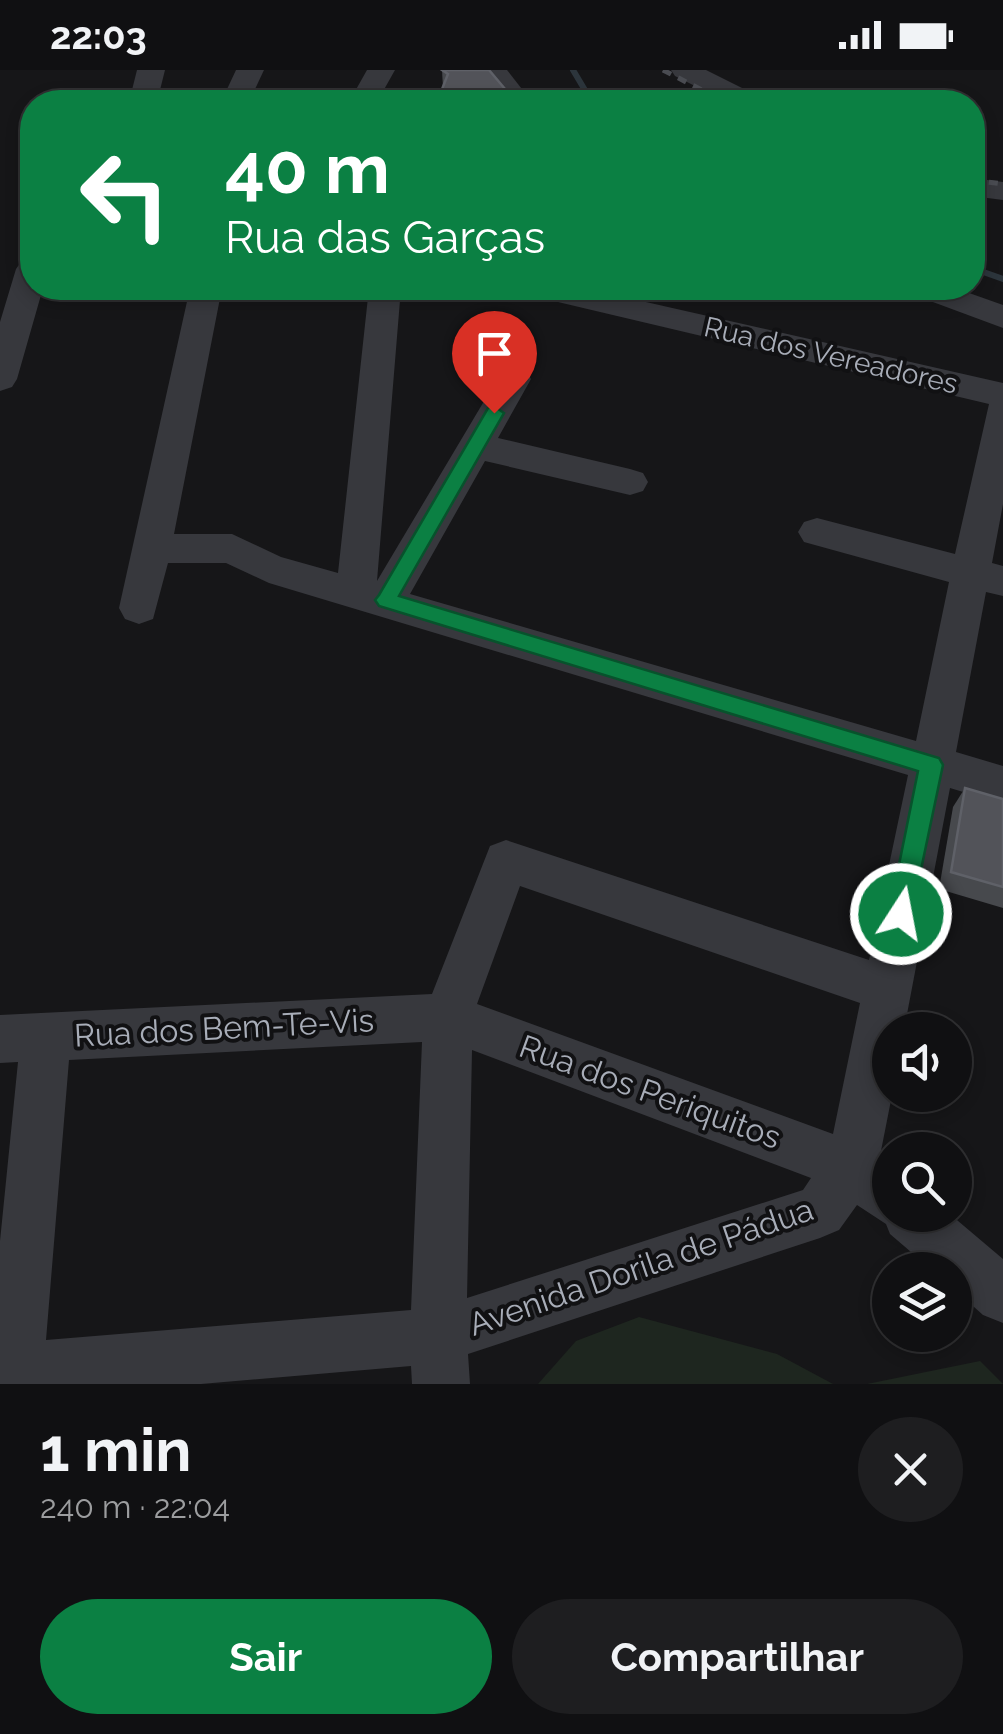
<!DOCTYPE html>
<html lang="pt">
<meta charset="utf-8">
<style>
:root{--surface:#101012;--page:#1e1e20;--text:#f1f3f6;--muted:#9c9d9f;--line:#303032;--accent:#0b8043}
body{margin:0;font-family:Raleway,sans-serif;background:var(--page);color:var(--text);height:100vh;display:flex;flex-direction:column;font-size:38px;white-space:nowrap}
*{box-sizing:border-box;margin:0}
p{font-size:32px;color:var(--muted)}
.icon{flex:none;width:55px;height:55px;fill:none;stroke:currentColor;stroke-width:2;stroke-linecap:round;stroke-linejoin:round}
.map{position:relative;height:1314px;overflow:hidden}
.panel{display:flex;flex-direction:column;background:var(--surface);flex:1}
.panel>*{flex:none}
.banner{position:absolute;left:20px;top:20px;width:965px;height:210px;border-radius:40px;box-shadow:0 5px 15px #0003,0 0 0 2px var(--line);background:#0b8043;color:#fff;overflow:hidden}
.tools{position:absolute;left:872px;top:942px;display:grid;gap:20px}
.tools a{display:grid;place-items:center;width:100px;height:100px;border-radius:50%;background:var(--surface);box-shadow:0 5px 15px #0003,0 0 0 2px var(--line);font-size:50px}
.pin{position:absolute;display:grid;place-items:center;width:85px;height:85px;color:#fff;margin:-102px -42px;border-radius:50% 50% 50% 0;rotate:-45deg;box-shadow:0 0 10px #0007}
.pin .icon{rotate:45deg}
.me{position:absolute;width:110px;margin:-55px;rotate:11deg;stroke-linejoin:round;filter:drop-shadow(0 0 8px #0008)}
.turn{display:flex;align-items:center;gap:35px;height:210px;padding:0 40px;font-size:45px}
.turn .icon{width:130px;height:130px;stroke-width:2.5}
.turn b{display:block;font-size:70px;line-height:85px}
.round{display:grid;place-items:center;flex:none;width:105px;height:105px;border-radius:52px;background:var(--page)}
.summary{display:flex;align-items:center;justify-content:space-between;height:170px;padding:0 40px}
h1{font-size:60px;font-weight:700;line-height:75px}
.primary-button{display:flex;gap:20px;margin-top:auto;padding:20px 40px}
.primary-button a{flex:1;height:115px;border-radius:60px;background:var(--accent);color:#fff;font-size:40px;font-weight:700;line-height:115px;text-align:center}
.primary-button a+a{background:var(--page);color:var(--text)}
.status{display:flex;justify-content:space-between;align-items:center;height:70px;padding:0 50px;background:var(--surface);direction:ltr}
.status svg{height:28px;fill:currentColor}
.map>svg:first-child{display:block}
.green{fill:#1e261f}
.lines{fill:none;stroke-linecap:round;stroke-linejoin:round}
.stream{stroke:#2c353c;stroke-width:6}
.minor{fill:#37383d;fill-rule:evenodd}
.rail{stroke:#4a4c52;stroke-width:5;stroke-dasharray:9 8;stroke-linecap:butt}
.wall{fill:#47494d}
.building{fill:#525359;stroke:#5f6168;stroke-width:2.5}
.route{fill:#0b8043;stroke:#07532c;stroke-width:2.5}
.labels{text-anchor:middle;stroke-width:8;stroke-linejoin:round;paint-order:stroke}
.far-street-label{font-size:28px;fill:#a8adb8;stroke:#111113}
.street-label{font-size:32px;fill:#a8adb8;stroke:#111113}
</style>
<div class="status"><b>22:03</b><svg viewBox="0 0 49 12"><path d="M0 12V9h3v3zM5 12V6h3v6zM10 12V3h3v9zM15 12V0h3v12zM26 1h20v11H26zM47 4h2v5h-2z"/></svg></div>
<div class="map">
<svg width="1003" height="1314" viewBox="0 0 1003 1314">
<rect width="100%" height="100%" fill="#161618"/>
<g class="green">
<path d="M639,1247L777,1284L833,1314H538L576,1271Z"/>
<path d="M980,1291L1003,1314H867Z"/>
</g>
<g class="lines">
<g class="stream">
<path d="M573,0L592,32"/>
<path d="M972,198L1003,209"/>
</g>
<g class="minor">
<path d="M137,0H165L157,32H129Z"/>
<path d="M236,0H264L249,32H221Z"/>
<path d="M367,0H395L377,32H349Z"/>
<path d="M479,0H507L532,32H504Z"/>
<path d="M671,0H706L758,26L762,32H727L675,6Z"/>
<path d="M972,108L1003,112V130L972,126Z"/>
<path d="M32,189V218H43L17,309L12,317L0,321V252L16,199L21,192Z"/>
<path d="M190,218H222L174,464H232L281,487L338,503L369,218H401L377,511L502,301L514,297L526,301L531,309L498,368L630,399L643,403L648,412L643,421L630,425L485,391L410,524L916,671L949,512L804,472L798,462L804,452L817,448L955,484L989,334L541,228L530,225L525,218H584L1003,313V434L992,493L1003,496V526L986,522L956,682L1003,696V734L950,718L904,960H890L892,1025L880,1086L890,1094V1145H951L1003,1189V1253L983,1245L955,1220V1200H932L890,1164L886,1154L857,1135L839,1160L820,1168L468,1284L470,1314H412L411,1296L201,1314H0V1171L18,992L0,993V945L432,924L490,776L506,770L869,890L908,705L269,513L226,493H168L153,549L139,554L125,549L119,538ZM520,816L860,933L833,1064L477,934ZM422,972L411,1240L46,1270L69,990ZM472,980L811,1108L803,1120L467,1228Z"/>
<path d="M909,218H955L1003,235V258L914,225Z"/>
</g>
<g class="rail">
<path d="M663,0L725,32"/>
<path d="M972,110L1003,114"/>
</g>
</g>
<g class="wall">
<path d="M442,0L516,32L443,18Z"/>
<path d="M965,718L1003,729V838L939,819L953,737Z"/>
</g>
<g class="building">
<path d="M442,0H489L516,32H437L448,4Z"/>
<path d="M965,718L1003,729V817L951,802Z"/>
</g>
<path class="route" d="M494,336L504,343L399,526L939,688L943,695L910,852L901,856L892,852L889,844L918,701L379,536L375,530L379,525L488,338Z"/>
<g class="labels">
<g class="far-street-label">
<text transform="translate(831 285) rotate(13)" y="10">Rua dos Vereadores</text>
</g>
<g class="street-label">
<text transform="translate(224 958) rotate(-3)" y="11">Rua dos Bem-Te-Vis</text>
<text transform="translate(650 1022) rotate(20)" y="11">Rua dos Periquitos</text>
<text transform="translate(641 1197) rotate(-19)" y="11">Avenida Dorila de Pádua</text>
</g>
</g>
</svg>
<div class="tools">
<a><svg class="icon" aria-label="sound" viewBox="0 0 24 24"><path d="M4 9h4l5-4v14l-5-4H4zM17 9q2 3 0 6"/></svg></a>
<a><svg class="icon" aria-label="search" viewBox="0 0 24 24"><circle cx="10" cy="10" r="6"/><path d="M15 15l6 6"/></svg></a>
<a><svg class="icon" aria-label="layers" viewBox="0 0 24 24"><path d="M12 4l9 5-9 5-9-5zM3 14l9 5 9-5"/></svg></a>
</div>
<div class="pin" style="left:494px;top:343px;background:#d93025"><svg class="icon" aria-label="arrive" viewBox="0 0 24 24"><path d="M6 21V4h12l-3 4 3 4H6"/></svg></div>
<svg class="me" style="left:901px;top:844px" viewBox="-20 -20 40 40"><circle r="17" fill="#0b8043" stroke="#fff" stroke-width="3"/><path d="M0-11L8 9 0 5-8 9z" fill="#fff"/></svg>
<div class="banner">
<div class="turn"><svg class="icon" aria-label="left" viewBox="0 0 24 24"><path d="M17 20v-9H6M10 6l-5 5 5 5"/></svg><div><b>40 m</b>Rua das Garças</div></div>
</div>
</div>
<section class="panel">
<div class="summary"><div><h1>1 min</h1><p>240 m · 22:04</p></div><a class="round"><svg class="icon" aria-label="close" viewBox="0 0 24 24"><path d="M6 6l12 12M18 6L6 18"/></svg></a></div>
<div class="primary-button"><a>Sair</a><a>Compartilhar</a></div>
</section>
